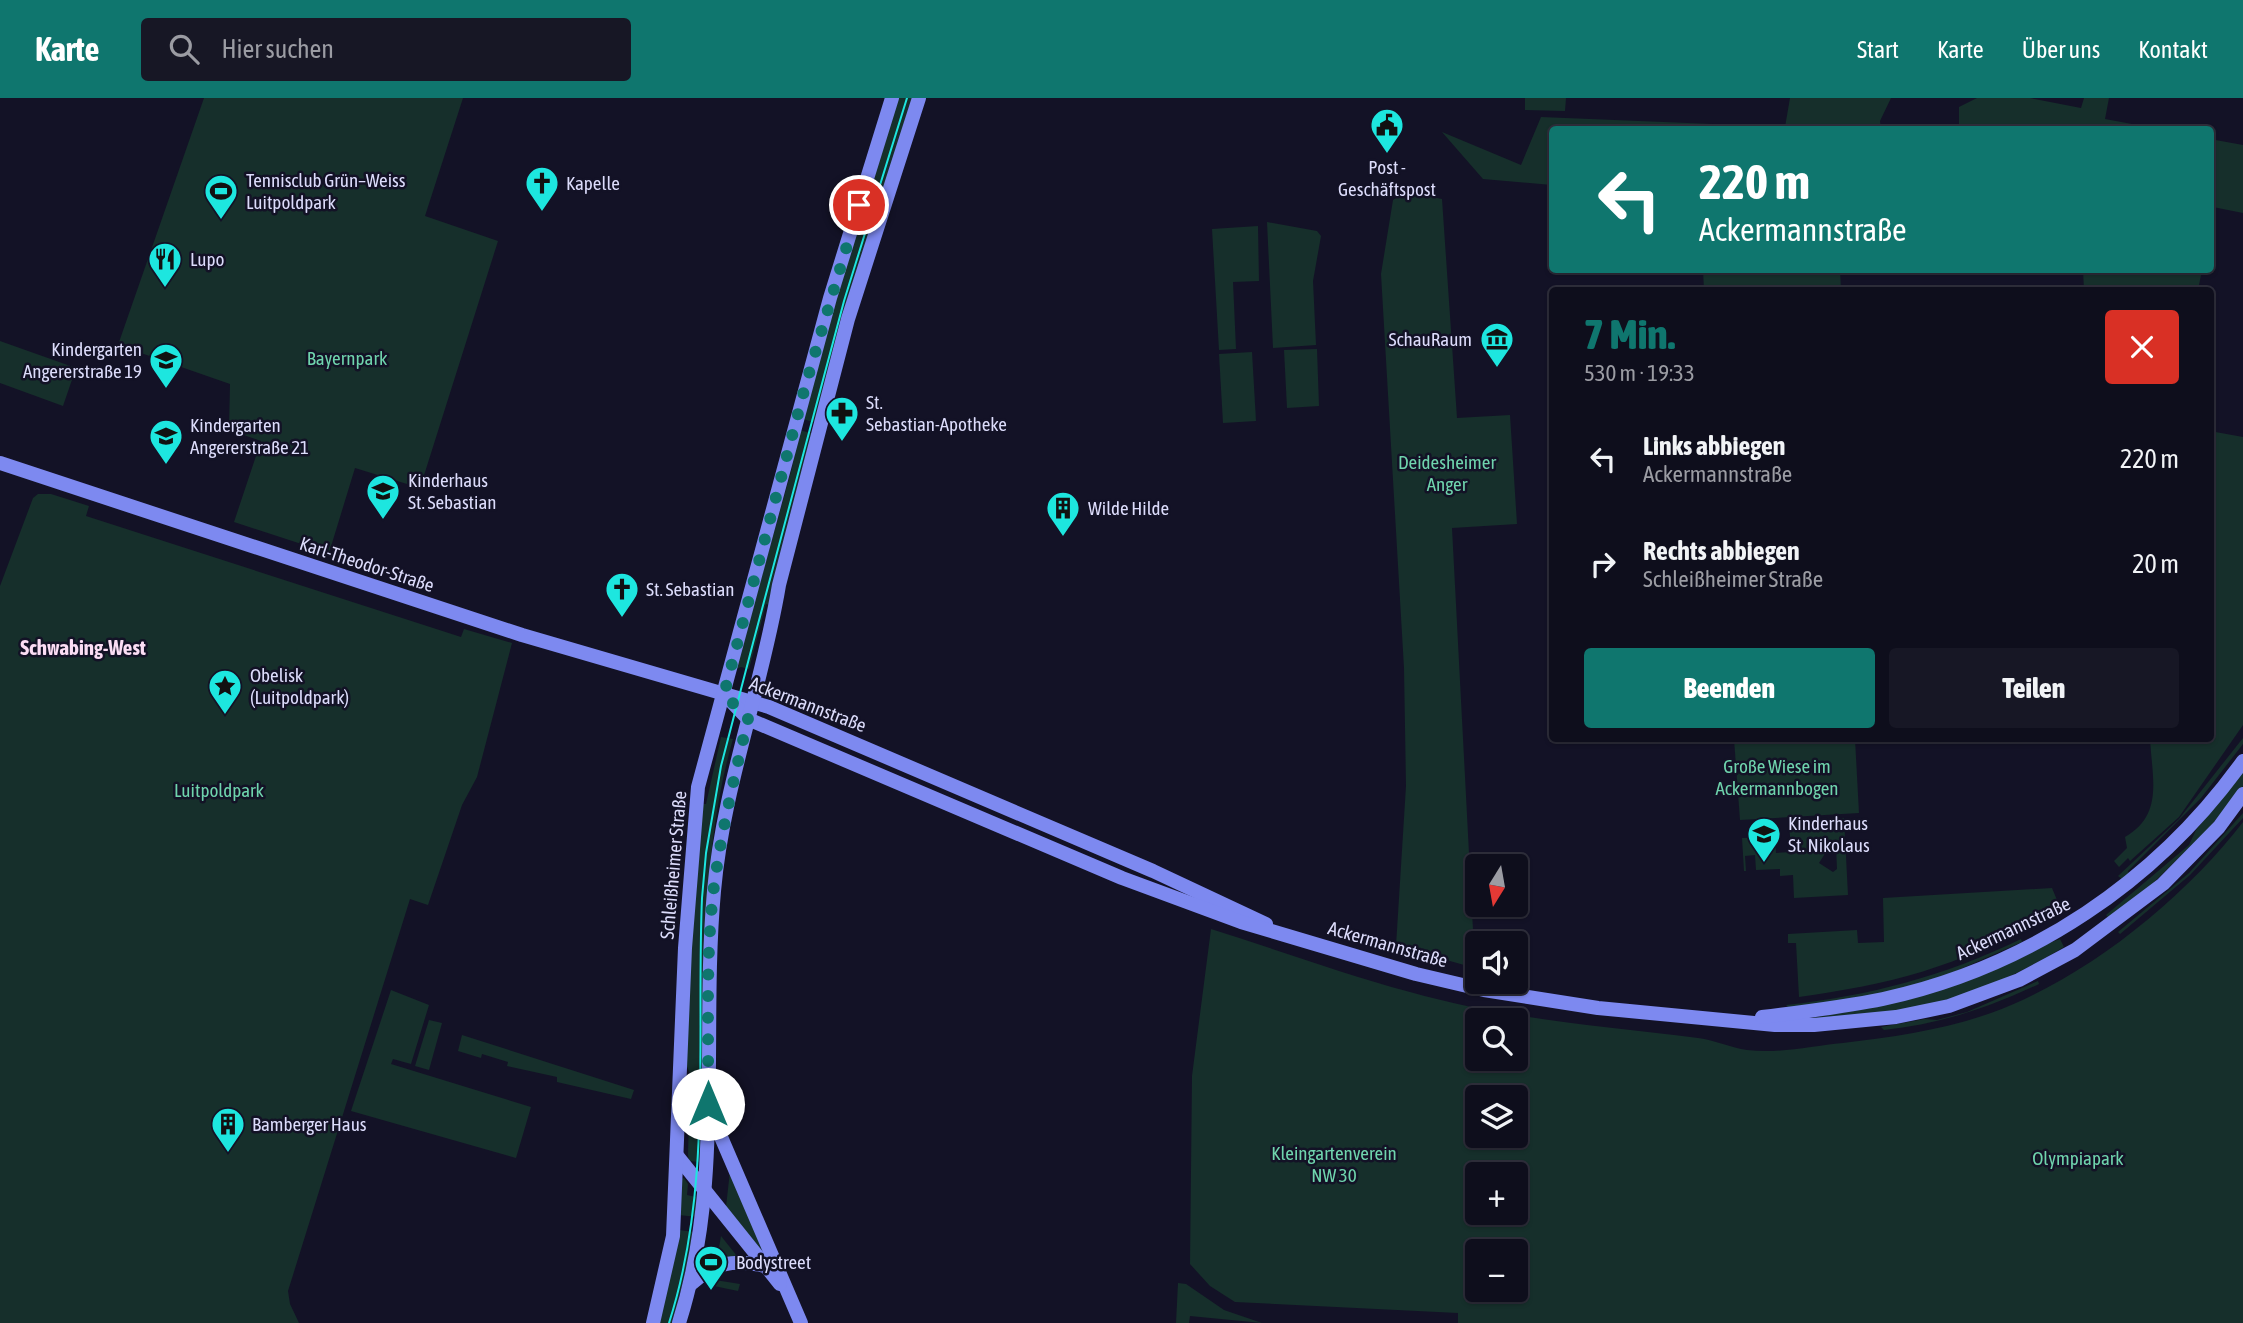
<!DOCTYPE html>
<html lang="de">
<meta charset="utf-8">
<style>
:root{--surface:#0e0e1c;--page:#171725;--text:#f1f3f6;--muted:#9b9ca3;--line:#2e2e3b;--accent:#0f766e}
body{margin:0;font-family:"Asap Condensed",sans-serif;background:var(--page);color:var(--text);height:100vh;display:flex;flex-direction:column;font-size:26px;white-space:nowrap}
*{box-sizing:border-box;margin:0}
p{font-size:23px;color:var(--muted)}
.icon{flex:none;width:38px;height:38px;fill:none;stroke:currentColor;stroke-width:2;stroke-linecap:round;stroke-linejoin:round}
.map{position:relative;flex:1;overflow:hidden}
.side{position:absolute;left:1549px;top:189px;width:665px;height:455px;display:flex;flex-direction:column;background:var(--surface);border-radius:7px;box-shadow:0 2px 5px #0004,0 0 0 2px var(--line)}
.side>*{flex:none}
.banner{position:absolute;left:1549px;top:28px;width:665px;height:147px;border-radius:7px;box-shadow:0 2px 5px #0004,0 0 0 2px var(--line);background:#0f766e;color:#fff;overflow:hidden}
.needle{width:46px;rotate:191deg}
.fabs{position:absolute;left:1465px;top:756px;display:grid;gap:14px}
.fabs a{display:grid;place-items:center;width:63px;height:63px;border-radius:7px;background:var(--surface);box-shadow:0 2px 5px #0004,0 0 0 2px var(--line);font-size:35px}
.pin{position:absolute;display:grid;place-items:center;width:60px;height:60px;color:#fff;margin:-30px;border:4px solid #fff;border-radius:50%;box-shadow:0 2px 7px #0007}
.me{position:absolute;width:77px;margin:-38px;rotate:0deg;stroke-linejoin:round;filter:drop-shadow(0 0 5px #0008)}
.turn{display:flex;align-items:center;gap:24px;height:147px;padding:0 35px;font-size:32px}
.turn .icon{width:91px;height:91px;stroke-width:2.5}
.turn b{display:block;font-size:49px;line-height:60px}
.round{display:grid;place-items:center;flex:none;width:74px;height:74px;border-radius:7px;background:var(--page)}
.overview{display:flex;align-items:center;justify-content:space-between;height:119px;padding:0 35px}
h1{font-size:42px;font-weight:800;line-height:52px;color:var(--accent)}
.action{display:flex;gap:14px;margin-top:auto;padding:14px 35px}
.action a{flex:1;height:80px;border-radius:7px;background:var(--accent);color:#fff;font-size:28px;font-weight:800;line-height:80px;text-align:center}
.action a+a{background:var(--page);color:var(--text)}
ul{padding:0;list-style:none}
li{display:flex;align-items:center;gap:21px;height:105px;padding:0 35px}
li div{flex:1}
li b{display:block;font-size:26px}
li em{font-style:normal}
header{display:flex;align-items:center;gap:42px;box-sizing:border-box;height:98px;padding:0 35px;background:var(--accent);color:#fff}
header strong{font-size:33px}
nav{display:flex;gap:38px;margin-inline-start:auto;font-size:24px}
.search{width:490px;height:63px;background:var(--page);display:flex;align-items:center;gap:18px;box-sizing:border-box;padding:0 24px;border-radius:7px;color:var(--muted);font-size:26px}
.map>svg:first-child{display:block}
.green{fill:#162f2b;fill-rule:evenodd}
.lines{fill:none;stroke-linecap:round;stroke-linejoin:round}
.secondary{stroke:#7d89f0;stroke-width:14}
.tram{stroke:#1de6df;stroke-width:2}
.route{stroke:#0f766e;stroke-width:12;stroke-dasharray:0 21.6}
.labels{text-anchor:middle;stroke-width:5;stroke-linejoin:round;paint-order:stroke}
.poi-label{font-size:19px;fill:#dcdcfb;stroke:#131226;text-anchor:start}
.park-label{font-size:19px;fill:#6fd4ad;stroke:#131226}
.street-label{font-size:19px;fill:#dcdcfb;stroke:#131226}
.neighbourhood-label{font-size:21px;font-weight:bold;fill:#fbddf4;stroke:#131226}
</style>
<header>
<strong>Karte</strong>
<div class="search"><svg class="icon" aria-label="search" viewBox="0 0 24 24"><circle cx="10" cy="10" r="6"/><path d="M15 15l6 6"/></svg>Hier suchen</div>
<nav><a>Start</a><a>Karte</a><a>Über uns</a><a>Kontakt</a></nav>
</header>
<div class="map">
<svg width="2243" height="1225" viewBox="0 0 2243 1225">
<rect width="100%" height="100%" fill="#131226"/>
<g class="green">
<path d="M204,0H463L425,118L498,143L420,390L355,370L329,455L234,424L261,343L229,332L230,286L118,247Z"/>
<path d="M898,0H913L841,221L816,325L800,320Z"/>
<path d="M1525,0H1566L1565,13L1525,12Z"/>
<path d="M1790,0H1891L1880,23L1881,31L1552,32V87L1483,81L1442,34L1521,67L1541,19L1785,29Z"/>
<path d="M1977,0H2030L2081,10L2084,0H2109L2105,21L2159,31H1959V9Z"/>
<path d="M2210,41L2243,47V115L2213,109L2210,124Z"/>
<path d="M1406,94L1442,101L1457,320L1510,317L1517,426L1452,430L1475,870L1396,848L1406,688L1404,570L1381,176L1393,102Z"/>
<path d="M1267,124L1317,133L1321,138L1313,183L1316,247L1273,250Z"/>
<path d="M1258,128L1259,183L1233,184L1236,251L1219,252L1212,131Z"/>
<path d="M1703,172H1840L1841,192H1704Z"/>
<path d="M2083,172H2202L2198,192H2084Z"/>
<path d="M0,243L76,270L63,308L0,285Z"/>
<path d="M1317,251L1319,308L1287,310L1284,252Z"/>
<path d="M1252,254L1256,323L1223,325L1219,256Z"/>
<path d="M799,332L815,336L770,507L766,506L749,571L741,569L736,571L792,370Z"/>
<path d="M2210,333L2243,339V627L2179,719L2130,763L2128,760L2119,769L2114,763L2127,750L2125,739C2164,717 2152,680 2150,641L2210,640Z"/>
<path d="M38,396H51L89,408L86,418L461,539L464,531L512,545L477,679L462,707L428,807L410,801L288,1193L290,1206L299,1225H0V488L33,400Z"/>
<path d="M721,639L733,641C692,784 711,931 699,1078V1064L689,1063L688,1057L690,976L686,966L690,851L701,706H706Z"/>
<path d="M2243,640V646L2201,700L2128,773L2129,777L2123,782L2118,778L2179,721Z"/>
<path d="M1734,641H1855L1859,715L1740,722Z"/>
<path d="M2243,674V688L2209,730L2153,785L2109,820L2106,817L2189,747L2196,732Z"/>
<path d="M2243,715V720L2190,777L2120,836L2118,834L2189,775Z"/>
<path d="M1844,720L1848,797L1794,800L1793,777L1780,778V771L1756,772L1755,757L1745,758L1746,773H1744L1742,740L1775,739L1776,755L1791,754L1789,723ZM1831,746L1836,748L1837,771L1833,774L1819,765Z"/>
<path d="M2243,724V1225H1458V1215L1235,1204L1210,1188L1190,1166L1192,978L1211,831C1278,852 1343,876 1410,894C1505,921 1601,928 1698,940C1715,942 1731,950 1747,952C1778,956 1812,948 1843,945C1893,939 1943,932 1991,915C2085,881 2183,802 2243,724ZM1516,922V961H1477V922ZM1516,999V1038H1477V999ZM1477,1076H1516V1115H1477ZM1477,1153H1516V1192H1477Z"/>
<path d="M2052,790L2057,802C1985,865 1892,886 1799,899L1796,845H1788V836L1857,832L1858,845L1884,844L1883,800Z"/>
<path d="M2021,841L2022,844L1947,877L1876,898L1789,910L1786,907C1869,898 1945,878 2021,841Z"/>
<path d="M2060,841L2064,849C2008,883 1943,910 1877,919C1856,922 1833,920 1811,920L1880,908Z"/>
<path d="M2038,883L2039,886C1988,910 1940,926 1884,932L1881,929L1925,921L1937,922L1967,914Z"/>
<path d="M391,892L429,907L411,966L393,961L391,966L531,1009L516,1060L351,1013Z"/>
<path d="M429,922L442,925L429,972L415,968Z"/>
<path d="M462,937L634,992L631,1001L557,984V979L507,968L508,964L482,956L481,960L458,953Z"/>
<path d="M730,1073L769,1161L726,1109Z"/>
<path d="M684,1080L688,1086L687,1097L696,1099L697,1119L679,1117L681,1081Z"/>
<path d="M679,1132L695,1134L673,1225H659Z"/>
<path d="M721,1138L737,1158L717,1161Z"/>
<path d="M715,1182L740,1186L738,1193L709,1187Z"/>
<path d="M1178,1185L1186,1186L1224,1212L1262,1225L1190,1218L1189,1225H1176Z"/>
</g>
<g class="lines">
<g class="secondary">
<path d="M0,365L522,537L769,609L1153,773L1266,826"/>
<path d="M724,596L748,621L1122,780L1241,824L1416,876L1484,892L1598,910L1775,927H1814L1896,919L1949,908L2019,882L2075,852L2163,786L2219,729L2243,696"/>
<path d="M1762,919C1803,914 1844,909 1883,901C2030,869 2157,783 2243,663"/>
<path d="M712,1018L801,1225"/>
<path d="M678,1059L780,1186"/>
<path d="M691,1186C716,1164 733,1161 765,1168"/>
<path d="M653,1225L673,1138L685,850L698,689L830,200L892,0"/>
<path d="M679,1225C724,1084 701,938 714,793C723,689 762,590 779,487L848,221L919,0"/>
</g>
<path class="tram" d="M669,1225C713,1088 696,941 702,800L706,755L721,668L753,545L844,203L907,0"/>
</g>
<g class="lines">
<path class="route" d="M708,1006C709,934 705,860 714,788C722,731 735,676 748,621L724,596L805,289L859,107"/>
</g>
<defs>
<symbol id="civic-pin" viewBox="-11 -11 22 30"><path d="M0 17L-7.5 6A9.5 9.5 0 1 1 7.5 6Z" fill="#1de6df" stroke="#131226"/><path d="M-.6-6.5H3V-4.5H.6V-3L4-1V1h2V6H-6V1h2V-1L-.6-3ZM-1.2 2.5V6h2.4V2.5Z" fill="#111"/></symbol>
<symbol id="church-pin" viewBox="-11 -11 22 30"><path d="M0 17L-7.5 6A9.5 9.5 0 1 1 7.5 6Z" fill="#1de6df" stroke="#131226"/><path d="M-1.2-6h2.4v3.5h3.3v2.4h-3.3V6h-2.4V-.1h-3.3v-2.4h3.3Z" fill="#111"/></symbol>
<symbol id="stadium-pin" viewBox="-11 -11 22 30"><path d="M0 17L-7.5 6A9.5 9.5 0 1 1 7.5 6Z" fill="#1de6df" stroke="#131226"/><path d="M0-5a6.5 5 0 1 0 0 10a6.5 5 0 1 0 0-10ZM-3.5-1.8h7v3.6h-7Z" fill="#111"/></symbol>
<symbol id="restaurant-pin" viewBox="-11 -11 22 30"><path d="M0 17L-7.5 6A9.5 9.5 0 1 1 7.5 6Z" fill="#1de6df" stroke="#131226"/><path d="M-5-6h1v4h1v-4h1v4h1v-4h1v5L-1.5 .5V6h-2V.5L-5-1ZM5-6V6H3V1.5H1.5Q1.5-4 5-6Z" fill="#111"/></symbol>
<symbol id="museum-pin" viewBox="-11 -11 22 30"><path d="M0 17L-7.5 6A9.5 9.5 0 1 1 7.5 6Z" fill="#1de6df" stroke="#131226"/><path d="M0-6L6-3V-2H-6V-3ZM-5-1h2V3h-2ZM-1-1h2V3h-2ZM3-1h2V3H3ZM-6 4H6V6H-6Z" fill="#111"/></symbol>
<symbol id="school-pin" viewBox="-11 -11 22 30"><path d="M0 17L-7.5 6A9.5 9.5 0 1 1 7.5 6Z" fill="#1de6df" stroke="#131226"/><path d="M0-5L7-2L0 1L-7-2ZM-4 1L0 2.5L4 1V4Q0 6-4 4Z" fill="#111"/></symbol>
<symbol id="pharmacy-pin" viewBox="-11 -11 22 30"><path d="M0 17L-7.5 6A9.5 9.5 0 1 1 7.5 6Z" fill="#1de6df" stroke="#131226"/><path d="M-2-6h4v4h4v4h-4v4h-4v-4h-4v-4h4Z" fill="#111"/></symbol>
<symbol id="building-pin" viewBox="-11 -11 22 30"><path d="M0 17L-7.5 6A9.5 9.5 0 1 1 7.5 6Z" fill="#1de6df" stroke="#131226"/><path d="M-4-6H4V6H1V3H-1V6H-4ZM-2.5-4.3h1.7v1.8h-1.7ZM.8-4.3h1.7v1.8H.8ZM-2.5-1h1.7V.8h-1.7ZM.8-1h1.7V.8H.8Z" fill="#111"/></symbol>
<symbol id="sight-pin" viewBox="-11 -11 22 30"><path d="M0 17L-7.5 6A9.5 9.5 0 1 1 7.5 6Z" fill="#1de6df" stroke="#131226"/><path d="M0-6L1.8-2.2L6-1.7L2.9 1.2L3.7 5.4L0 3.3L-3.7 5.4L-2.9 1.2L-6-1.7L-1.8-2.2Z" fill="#111"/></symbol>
</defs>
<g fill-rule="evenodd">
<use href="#civic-pin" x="1368" y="8" width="38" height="52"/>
<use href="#church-pin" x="523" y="66" width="38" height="52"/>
<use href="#stadium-pin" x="202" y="74" width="38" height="52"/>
<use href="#restaurant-pin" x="146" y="142" width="38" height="52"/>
<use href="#museum-pin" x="1478" y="222" width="38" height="52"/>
<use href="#school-pin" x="147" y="243" width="38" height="52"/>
<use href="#pharmacy-pin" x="823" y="296" width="38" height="52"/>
<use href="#school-pin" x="147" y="319" width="38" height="52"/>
<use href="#school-pin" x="364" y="374" width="38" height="52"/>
<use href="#building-pin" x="1044" y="391" width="38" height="52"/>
<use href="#church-pin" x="603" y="472" width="38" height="52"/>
<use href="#sight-pin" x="206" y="569" width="38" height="52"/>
<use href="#school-pin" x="1745" y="717" width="38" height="52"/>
<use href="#building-pin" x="209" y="1007" width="38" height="52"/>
<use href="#stadium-pin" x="692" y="1145" width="38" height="52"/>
</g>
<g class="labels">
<g class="poi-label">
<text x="1387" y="76" text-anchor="middle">Post -<tspan x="1387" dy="22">Geschäftspost</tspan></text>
<text x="246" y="89">Tennisclub Grün–Weiss<tspan x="246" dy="22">Luitpoldpark</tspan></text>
<text x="566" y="92">Kapelle</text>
<text x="190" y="168">Lupo</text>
<text x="1472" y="248" text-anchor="end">SchauRaum</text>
<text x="142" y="258" text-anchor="end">Kindergarten<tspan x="142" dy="22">Angererstraße 19</tspan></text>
<text x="866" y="311">St.<tspan x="866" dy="22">Sebastian-Apotheke</tspan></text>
<text x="190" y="334">Kindergarten<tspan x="190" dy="22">Angererstraße 21</tspan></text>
<text x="408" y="389">Kinderhaus<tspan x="408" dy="22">St. Sebastian</tspan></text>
<text x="1088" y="417">Wilde Hilde</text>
<text x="646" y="498">St. Sebastian</text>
<text x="250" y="584">Obelisk<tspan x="250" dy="22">(Luitpoldpark)</tspan></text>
<text x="1788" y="732">Kinderhaus<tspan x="1788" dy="22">St. Nikolaus</tspan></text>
<text x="252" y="1033">Bamberger Haus</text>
<text x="736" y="1171">Bodystreet</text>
</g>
<g class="park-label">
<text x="347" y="267">Bayernpark</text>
<text x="1447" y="371">Deidesheimer<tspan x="1447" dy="22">Anger</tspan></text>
<text x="1777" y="675">Große Wiese im<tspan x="1777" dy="22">Ackermannbogen</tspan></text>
<text x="219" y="699">Luitpoldpark</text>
<text x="1334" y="1062">Kleingartenverein<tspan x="1334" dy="22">NW 30</tspan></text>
<text x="2078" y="1067">Olympiapark</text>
</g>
<g class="street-label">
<text transform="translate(367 466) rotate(18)" y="7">Karl-Theodor-Straße</text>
<text transform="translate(808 606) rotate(21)" y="7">Ackermannstraße</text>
<text transform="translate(673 767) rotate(-85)" y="7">Schleißheimer Straße</text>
<text transform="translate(2013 830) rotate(-25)" y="7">Ackermannstraße</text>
<text transform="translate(1388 846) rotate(16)" y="7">Ackermannstraße</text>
</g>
<g class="neighbourhood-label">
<text x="83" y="557">Schwabing-West</text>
</g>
</g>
</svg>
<div class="fabs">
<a><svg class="needle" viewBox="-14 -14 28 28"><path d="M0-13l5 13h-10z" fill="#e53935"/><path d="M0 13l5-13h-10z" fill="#9b9ca3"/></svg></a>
<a><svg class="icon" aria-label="sound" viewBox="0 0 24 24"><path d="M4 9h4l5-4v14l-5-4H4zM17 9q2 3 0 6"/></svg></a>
<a><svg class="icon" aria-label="search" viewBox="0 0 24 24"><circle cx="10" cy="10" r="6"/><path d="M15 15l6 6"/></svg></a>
<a><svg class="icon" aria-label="layers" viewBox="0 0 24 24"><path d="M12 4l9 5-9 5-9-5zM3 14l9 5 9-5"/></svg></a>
<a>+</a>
<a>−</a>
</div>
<div class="pin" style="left:859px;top:107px;background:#d93025"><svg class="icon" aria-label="arrive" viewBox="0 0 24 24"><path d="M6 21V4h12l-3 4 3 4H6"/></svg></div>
<svg class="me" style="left:708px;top:1006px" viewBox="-20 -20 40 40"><circle r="19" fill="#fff"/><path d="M0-13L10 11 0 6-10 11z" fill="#0f766e"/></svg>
<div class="banner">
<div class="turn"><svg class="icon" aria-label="left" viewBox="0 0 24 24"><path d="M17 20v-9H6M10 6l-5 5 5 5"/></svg><div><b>220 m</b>Ackermannstraße</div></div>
</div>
<section class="side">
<div class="overview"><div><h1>7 Min.</h1><p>530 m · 19:33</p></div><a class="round" style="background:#d93025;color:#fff"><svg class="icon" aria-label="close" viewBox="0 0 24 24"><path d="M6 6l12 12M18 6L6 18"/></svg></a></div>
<ul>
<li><svg class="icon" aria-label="left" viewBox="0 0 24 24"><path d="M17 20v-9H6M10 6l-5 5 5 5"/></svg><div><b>Links abbiegen</b><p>Ackermannstraße</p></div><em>220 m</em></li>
<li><svg class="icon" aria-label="right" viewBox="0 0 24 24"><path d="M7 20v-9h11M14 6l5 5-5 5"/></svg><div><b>Rechts abbiegen</b><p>Schleißheimer Straße</p></div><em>20 m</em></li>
</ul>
<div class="action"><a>Beenden</a><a>Teilen</a></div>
</section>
</div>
